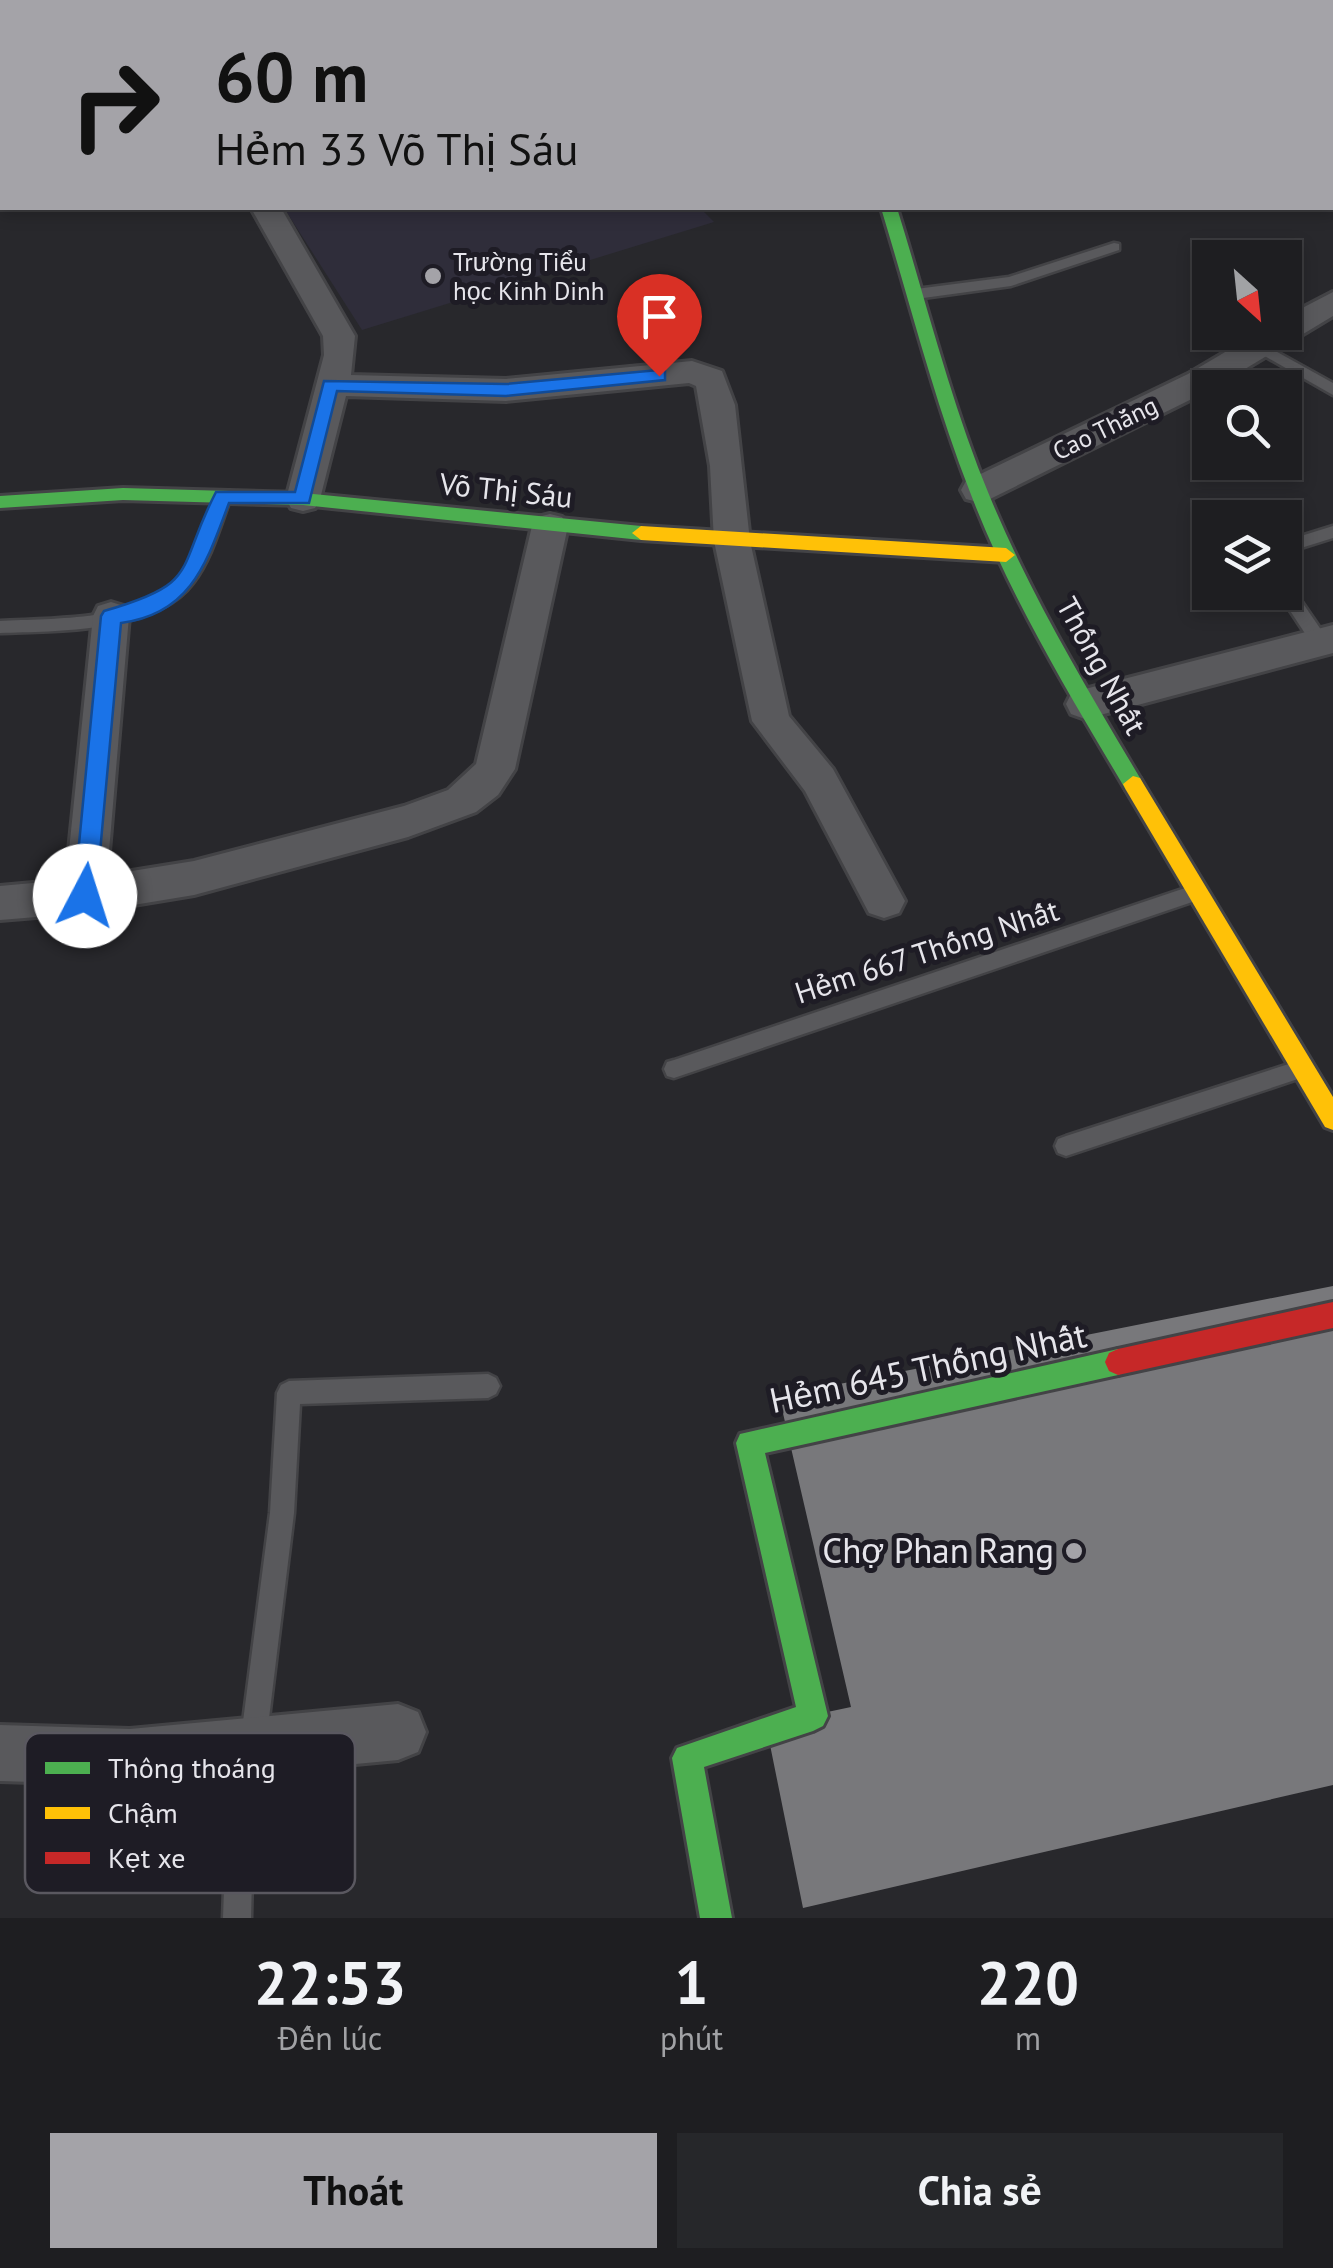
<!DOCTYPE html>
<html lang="vi">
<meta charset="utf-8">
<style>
:root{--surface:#1e1e21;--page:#26272a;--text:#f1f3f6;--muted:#a1a2a5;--line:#3c3c3f;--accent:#a4a3a8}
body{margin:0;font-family:"PT Sans",sans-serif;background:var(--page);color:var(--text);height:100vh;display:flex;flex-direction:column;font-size:38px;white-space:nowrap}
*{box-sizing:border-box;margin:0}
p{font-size:32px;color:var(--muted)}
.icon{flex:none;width:55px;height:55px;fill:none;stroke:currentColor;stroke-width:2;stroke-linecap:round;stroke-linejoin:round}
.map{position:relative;height:1918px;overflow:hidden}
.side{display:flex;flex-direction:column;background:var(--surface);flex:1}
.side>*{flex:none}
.hud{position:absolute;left:0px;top:0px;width:1335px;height:210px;box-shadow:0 5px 15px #0003,0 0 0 2px var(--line);background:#a4a3a8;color:#111;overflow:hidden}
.needle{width:65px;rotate:153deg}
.tools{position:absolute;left:1192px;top:240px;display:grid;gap:20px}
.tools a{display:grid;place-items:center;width:110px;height:110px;border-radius:0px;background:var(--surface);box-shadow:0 5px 15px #0003,0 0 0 2px var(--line);font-size:50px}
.pin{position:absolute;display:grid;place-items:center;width:85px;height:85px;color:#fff;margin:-102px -42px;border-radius:50% 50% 50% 0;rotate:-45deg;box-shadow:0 0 10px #0007}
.pin .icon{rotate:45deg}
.me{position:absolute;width:110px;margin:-55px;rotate:5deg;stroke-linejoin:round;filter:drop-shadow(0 0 8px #0008)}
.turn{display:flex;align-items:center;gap:35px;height:210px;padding:0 50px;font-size:45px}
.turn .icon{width:130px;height:130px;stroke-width:2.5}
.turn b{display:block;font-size:70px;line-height:85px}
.eta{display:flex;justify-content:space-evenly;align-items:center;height:170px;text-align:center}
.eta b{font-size:60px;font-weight:700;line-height:70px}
.cta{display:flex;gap:20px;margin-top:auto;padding:20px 50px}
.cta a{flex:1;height:115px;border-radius:0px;background:var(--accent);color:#111;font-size:40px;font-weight:700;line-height:115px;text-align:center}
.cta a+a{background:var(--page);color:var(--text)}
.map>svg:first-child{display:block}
.built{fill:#2f2d3a}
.building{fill:#78787b}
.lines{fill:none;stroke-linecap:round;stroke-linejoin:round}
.lane-casing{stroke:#434346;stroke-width:5}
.street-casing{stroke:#434346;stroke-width:6}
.fast-casing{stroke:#434346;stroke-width:6}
.slow-casing{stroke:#434346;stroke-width:6}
.jam-casing{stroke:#434346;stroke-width:6}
.lane{fill:#59595c;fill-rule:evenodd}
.street{fill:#59595c;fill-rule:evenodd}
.fast{fill:#4caf50;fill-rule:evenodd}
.slow{fill:#ffc107;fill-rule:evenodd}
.jam{fill:#c62828;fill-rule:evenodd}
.route{fill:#1a73e8;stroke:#114b97;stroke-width:2.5}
.poi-dot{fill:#a4a3a8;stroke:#1e1c25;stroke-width:4}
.labels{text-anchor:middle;stroke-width:10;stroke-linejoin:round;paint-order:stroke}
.far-poi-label{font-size:25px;fill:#e6e5eb;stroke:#1e1c25;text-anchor:start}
.far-street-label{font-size:25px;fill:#e6e5eb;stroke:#1e1c25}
.street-label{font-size:30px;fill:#e6e5eb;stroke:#1e1c25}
.near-street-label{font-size:35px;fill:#e6e5eb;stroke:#1e1c25}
.near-poi-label{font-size:35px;fill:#e6e5eb;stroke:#1e1c25;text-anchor:end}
.key{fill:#1e1c25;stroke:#5a5860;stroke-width:2.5}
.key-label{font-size:28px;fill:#e6e5eb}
</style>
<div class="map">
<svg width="1333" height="1918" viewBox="0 0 1333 1918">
<rect width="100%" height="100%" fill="#28282c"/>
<path class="built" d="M284,208H700L714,222L362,330Z"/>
<path class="building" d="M1333,1286V1785L803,1908L766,1725L851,1707L779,1396Z"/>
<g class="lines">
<defs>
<g id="lane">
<rect x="0" y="159" width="2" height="8"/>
<path d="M1114,243L1119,244V250L1011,286L916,299L909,294L916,289L1009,277Z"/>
<path d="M1259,342L1333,383V395L1254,350L1251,347Z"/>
<path d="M223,491L231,497C220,526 212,558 193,583C156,633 56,631 0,633V621C53,618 143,622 180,577C197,555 205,523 215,497Z"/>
<path d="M1333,526V538L1285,553V541Z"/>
<path d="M1285,584L1291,586L1326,637L1329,642L1326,647H1314L1279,594L1285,592Z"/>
<path d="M1197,884L1204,886L1207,892L1204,898L674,1078L667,1076L664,1069L667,1062L674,1060Z"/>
<path d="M1301,1060L1308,1062L1311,1069L1308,1076L1301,1078L1066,1156L1058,1153L1055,1146L1058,1139L1066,1136Z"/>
<path d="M488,1374L496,1378L500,1386L496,1394L488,1398L300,1404L294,1513L266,1743L262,1752L255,1755L251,1918H223L229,1750L233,1741L241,1737L270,1513L277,1393L281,1385L289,1381Z"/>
</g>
<g id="street">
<path d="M1083,0H1109L1110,2H1084Z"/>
<path d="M1240,0H1274L1275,1L1239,2Z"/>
<path d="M251,208H281L355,336L351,375L506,379L692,361L722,371L735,405L750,541L789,716L833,769L905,901L899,913L884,918L869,913L805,791L752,721L714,541L710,466L696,386L689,383L506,401L346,396L320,499L315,508L303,511L291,508L286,499L324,355L323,336Z"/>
<path d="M1333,292V316L1210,390L990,499L978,502L966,499L961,490L966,481L1188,374L1259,332H1285V317Z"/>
<path d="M550,514L562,517L568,526L515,769L498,795L476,812L408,837L194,895L85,913L0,920V886L66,880L93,616L98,606L111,602L124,606L129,616L107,875L194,861L404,806L448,790L476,764L532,526L538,517Z"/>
<path d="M1333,625V653L1085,719L1071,714L1066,704L1071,694L1085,689Z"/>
<path d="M398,1704L418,1712L426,1732L418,1752L398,1760L130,1785L0,1781V1725L130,1729Z"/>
</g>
<g id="fast">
<path d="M815,0H829L830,2H816Z"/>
<path d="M881,208H897C927,304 951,404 990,497C1031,596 1086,687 1140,778L1143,784L1140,790H1126C1069,694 1010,597 970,492C934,400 910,303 881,208Z"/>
<path d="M123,488L303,493L641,526L650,533L641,540L303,505L123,500L0,508V496Z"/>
<path d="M1118,1349L1127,1353L1131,1362L1127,1371L1118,1375L765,1453L828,1716L823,1726L813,1731L704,1767L732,1918H700L672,1758L677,1748L796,1707L736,1443L740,1434Z"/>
</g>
<g id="slow">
<path d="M641,526L1006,548L1015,555L1006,562L641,540L632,533Z"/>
<path d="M1133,776L1140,778L1333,1097V1130L1325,1127L1126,790L1123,784Z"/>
</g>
<path id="jam" d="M1333,1302V1328L1118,1375L1109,1371L1105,1362L1109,1353L1118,1349Z"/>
</defs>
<use href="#lane" class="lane-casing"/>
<use href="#street" class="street-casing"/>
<use href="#fast" class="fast-casing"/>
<use href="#slow" class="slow-casing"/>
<use href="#jam" class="jam-casing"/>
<use href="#lane" class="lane"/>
<use href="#street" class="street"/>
<use href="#fast" class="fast"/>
<use href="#slow" class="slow"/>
<use href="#jam" class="jam"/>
</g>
<path class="route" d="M659,370L665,371V380L506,396L337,391L309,503H229C207,561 192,614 121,623L96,896L93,903H77L74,896L101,616L104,611C202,583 175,571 216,492H295L324,381L506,384Z"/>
<g class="poi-dot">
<circle cx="433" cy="276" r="10"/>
<circle cx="1074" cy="1551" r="10"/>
</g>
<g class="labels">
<g class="far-poi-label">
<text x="453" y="271">Trường Tiểu<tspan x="453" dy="29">học Kinh Dinh</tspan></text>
</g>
<g class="far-street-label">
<text transform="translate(1105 428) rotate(-26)" y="9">Cao Thắng</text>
</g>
<g class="street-label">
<text transform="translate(506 491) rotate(6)" y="10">Võ Thị Sáu</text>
<text transform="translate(1101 666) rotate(61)" y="10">Thống Nhất</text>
<text transform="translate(927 952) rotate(-18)" y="10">Hẻm 667 Thống Nhất</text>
</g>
<g class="near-street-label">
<text transform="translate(928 1368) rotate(-12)" y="12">Hẻm 645 Thống Nhất</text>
</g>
<g class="near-poi-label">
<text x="1054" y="1563">Chợ Phan Rang</text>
</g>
</g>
<rect x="25" y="1733" width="330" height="160" rx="15" class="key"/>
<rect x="45" y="1762" width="45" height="12" fill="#4caf50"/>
<rect x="45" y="1807" width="45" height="12" fill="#ffc107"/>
<rect x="45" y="1852" width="45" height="12" fill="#c62828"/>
<g class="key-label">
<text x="108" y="1778">Thông thoáng</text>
<text x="108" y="1823">Chậm</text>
<text x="108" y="1868">Kẹt xe</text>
</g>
</svg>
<div class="tools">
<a><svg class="needle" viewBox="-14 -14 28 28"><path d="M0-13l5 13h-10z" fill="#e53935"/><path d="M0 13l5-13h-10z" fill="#a1a2a5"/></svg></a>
<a><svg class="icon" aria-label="search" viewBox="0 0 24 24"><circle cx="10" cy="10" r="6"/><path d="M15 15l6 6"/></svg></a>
<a><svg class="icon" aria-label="layers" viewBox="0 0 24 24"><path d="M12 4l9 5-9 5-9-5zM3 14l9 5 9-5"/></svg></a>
</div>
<div class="pin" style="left:659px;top:376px;background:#d93025"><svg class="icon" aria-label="arrive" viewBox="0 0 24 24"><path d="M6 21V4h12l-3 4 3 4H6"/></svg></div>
<svg class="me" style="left:85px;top:896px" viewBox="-20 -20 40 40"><circle r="19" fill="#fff"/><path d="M0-13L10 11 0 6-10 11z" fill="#1a73e8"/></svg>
<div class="hud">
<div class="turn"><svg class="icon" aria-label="right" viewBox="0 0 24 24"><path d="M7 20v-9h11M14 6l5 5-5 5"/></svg><div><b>60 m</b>Hẻm 33 Võ Thị Sáu</div></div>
</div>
</div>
<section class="side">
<div class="eta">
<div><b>22:53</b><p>Đến lúc</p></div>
<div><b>1</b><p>phút</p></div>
<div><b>220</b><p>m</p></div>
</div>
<div class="cta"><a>Thoát</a><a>Chia sẻ</a></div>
</section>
